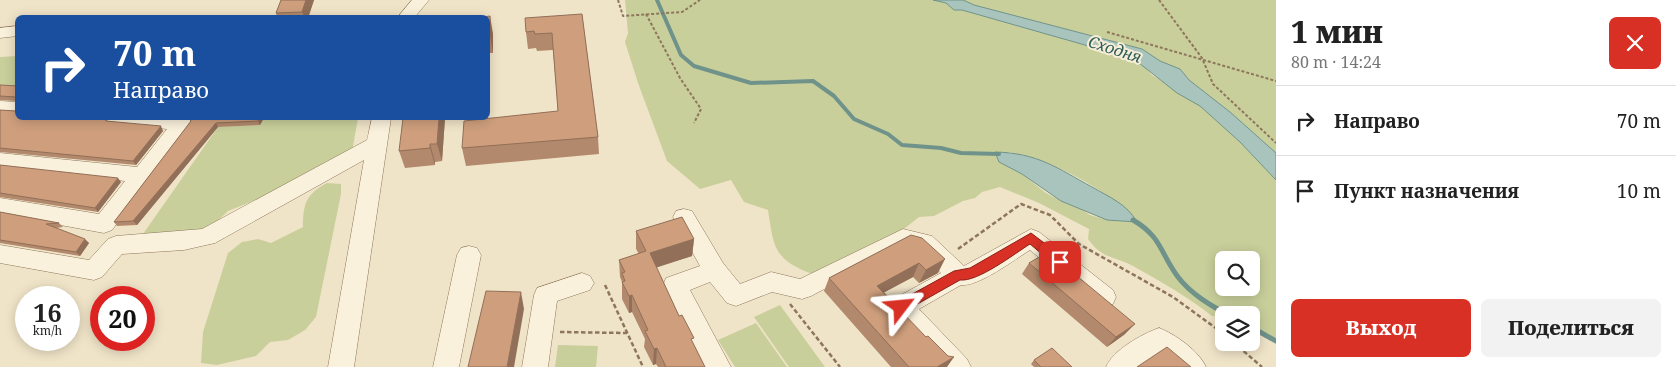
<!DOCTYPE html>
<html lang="ru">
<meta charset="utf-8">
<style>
:root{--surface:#fff;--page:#f2f2f2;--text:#222;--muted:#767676;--line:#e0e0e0;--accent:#d93025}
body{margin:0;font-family:"Noto Serif",serif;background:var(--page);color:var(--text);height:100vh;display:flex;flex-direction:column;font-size:19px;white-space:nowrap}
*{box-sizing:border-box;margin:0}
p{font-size:16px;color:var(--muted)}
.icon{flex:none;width:28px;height:28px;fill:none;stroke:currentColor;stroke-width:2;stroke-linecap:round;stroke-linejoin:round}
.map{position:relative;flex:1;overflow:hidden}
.sheet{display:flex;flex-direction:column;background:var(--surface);width:400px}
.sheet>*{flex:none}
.hud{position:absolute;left:15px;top:15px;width:475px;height:105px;border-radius:8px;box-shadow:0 2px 12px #0003;background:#1a4fa0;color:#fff;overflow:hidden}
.controls{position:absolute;left:1215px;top:251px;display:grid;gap:10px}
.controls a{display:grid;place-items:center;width:45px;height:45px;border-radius:8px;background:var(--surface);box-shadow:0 2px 12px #0003;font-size:25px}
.speed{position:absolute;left:15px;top:286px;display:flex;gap:10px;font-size:25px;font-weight:700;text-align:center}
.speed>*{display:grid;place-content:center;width:65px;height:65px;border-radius:50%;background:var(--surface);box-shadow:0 2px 12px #0003;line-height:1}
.speed small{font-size:12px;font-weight:400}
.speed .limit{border:8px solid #d22;background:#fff;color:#111}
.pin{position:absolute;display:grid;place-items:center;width:42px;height:42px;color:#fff;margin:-21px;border-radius:10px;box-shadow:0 2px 8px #0006}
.me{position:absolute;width:55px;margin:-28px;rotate:61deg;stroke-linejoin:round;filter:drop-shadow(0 0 4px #0008)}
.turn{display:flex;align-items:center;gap:18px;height:105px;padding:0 15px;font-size:22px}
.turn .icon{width:65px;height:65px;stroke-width:2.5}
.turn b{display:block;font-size:35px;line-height:42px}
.round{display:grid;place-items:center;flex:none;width:52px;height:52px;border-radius:8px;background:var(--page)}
.overview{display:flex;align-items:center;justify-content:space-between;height:85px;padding:0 15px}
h1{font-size:30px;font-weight:800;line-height:38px}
.action{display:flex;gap:10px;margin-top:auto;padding:10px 15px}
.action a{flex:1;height:58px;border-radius:8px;background:var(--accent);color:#fff;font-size:20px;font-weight:800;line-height:58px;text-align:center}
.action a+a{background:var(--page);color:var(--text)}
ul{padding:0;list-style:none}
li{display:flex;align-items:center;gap:15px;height:70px;padding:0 15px;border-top:1px solid var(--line)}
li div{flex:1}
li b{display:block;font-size:19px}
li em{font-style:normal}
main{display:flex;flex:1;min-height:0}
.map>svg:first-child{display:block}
.green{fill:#c9cf9b;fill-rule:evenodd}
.water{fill:#a9c4bc;stroke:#6f938a}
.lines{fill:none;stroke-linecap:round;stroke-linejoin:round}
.stream-far1{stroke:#6f938a;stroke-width:4}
.stream{stroke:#6f938a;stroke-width:5}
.minor-casing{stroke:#8d765c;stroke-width:1}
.path-far1{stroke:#8d765c;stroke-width:2;stroke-dasharray:3 2;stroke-linecap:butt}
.path{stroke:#8d765c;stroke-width:2.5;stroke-dasharray:4.5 2.5;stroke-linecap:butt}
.minor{fill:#faf1dc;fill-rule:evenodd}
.wall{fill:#b2896c}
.shaded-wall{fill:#916f58}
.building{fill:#cf9f7d;stroke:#916f58}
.route{fill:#d93025;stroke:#8d1f18}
.labels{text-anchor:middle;stroke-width:4;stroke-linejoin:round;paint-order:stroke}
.water-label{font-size:16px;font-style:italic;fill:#2f5d5a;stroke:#f7eed8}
</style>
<main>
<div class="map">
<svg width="1276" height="367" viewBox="0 0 1276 367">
<rect width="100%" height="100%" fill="#f0e4c8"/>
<g class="green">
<path d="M625,0H933L946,3L954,10H962L1134,59L1144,66L1152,75L1200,106L1240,142L1276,180V341L1251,327V315L1212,316C1188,297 1160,281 1133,266C1113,255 1103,260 1088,239L1089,229L1039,203L1000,187L982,192L975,198L963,201L934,216L919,217L895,236L812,274C774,259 774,249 768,210L744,202L731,180L700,189L667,161L638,83L625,42L628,33ZM1009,152C1055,161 1105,188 1136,222L1107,220L1090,215L1076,206L1061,201L1046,193L1022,174L999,162ZM1224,260H1251V288H1224Z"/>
<path d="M963,0H1276V153L1230,112L1189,80L1180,69L1160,61L1142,49L974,5Z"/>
<path d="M17,56V90L0,89V57Z"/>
<path d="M264,118H358L352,152L273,193L228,211L206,232L143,234L218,127L260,125Z"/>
<path d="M327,183L341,184V194L316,317L305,330L288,340L270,342L256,356L217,365L201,363L203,332L228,253L242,242L258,239L271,243L303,227C303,204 306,194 327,183Z"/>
<path d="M780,305L825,367H789L754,317Z"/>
<path d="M756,323L787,367H735L718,340Z"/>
<path d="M558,345L598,346L596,367H555Z"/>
</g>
<g class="water">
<path d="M933,0H963L974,5L1142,49L1160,61L1180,69L1189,80L1230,112L1276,153V180L1240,142L1200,106L1177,93L1134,59L962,10H954L946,3Z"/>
<path d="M995,152C1038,153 1057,168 1092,187C1109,197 1127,204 1137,222L1107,220L1061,201L1022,174L999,162Z"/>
</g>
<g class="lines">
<path class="stream-far1" d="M657,0L681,55L694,66L751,83L813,81L834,96L854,119L888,134L902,145L941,148L961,153L999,154"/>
<g class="stream">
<path d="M1133,220C1162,237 1160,253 1178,277C1191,294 1210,305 1228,315"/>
<path d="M1251,327L1276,341"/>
</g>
<defs>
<g id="minor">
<path d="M412,0H429L414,18H397Z"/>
<path d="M18,26V36L0,38V28Z"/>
<path d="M0,101L18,102V114L0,113Z"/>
<path d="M106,118H182L189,119L192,124L112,230L104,233L0,214V198L99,214L125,181L0,167V153L137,167L167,129L116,124L109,123Z"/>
<path d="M372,118H391L354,367H328L364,160L215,243L184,250L122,254L102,277L94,280L0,263V245L89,260L108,239L116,236L202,229L367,140Z"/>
<path d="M684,209L692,211L723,263L740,284L771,272L800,279L903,229L932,236L964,266L1031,229L1039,232L1113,290L1116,297L1113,304L1104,307L1095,304L1030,250C1014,260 978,287 961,285L919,309L967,359L971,367H941L892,314L889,307L892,300L941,273L917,250L905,247L811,296L802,299L772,292L736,306L727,303L710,282L690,290L731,367H704L663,285L666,278L700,266L673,217L676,211Z"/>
<path d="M469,246L477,248L481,255L459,367H433L457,255L461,248Z"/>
<path d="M582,273L590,276L594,283L590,290L557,301L548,367H522L534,295L537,288Z"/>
<path d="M1159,328C1175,334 1199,351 1206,367H1174L1158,354L1140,367H1106C1113,350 1142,334 1159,328Z"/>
</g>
</defs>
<use href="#minor" class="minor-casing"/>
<g class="path-far1">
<path d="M618,0L623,16L682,12L700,0"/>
<path d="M1159,0L1202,58L1213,84L1276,143"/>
<path d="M646,14L680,78L701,109L694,123"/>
<path d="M1107,32L1276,81"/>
</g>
<g class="path">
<path d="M958,249L1021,204L1050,215L1079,244L1173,297L1224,334"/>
<path d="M605,285L643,367"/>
<path d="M790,304L840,367"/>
<path d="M560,332L627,333"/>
<path d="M1233,342L1262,367"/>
</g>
<use href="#minor" class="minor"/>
</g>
<g class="wall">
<path d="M281,0H314L308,18H277L276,13Z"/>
<path d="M582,14L598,137L599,154L466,166L462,148L558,111L553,50L537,51L536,48L528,49L526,32Z"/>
<path d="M488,18L493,34V53H488Z"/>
<path d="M0,85L107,121L163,131L136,165L0,152V110L16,111V101L0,100Z"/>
<path d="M264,118L260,125L218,127L137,225L117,226L114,222L191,121Z"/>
<path d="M445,118L442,161L435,162V165L405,168L399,151Z"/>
<path d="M0,165L121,182L98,212L0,197Z"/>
<path d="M0,212L59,223L63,227L56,228L89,243L80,256L0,243Z"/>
<path d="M636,231L694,239L692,256L656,267L679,316L705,367H658L656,364L653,365L644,347L645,339L632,312L629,313L622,299V282L620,277L619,260L639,254L636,249Z"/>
<path d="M911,235L938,273L919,283L913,277L884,292L947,367H891L824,291L829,278Z"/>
<path d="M1029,263L1125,334L1107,347L1022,274Z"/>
<path d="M1034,360L1072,367H1034L1031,364Z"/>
</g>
<g class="shaded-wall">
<path d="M306,0H314L308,18H305L302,12Z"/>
<path d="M490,16L493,34V53L490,36Z"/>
<path d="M260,118H264L260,125L258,121Z"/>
<path d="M439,118H445L442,161L437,144Z"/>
<path d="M216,123L218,127L137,225L133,221Z"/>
<path d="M161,126L163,131L136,165L133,161Z"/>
<path d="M430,144L435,162V165L430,148Z"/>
<path d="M118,178L121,182L98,212L95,208Z"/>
<path d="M85,239L89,243L80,256L76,252Z"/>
<path d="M694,239L692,256L649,270L650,253Z"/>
<path d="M945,259L938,273L919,283L926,270Z"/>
<path d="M919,263L913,277L872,299L877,286Z"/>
<path d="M521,292L524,309L514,367H507Z"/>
<path d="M632,295V312L629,313V296Z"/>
<path d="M1135,324L1125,334L1107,347L1116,337Z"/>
<path d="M657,348L656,364L653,365L654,349Z"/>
<path d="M954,357L947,367H937Z"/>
</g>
<g class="building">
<path d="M281,0H306L302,12L276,13Z"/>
<path d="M582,14L598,137L462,148L464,121L558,111L552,33L535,34L534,31L526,32L525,18Z"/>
<path d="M490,16V36H488V18H476Z"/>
<path d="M0,85L18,86V118H104L106,121L161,126L133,161L0,148V110L16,111V97L0,96Z"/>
<path d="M189,118H260L258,121L216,123L133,221L114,222L191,121Z"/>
<path d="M403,118H439L437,144H430V148L399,151Z"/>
<path d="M0,165L118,178L95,208L0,193Z"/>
<path d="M0,212L59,223L46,224L85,239L76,252L0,240Z"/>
<path d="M682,217L694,239L650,253L679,316L682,315L694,338L691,339L705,367H666L657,348L654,349L645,331L648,330L632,295L629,296L622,282L625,281L622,273L625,272L619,260L646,251L636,231Z"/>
<path d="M911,235L922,238L945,259L926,270L919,263L877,286L926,337L928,336L948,356L954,357L937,367H909L829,278Z"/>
<path d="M1048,252L1135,324L1116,337L1029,263Z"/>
<path d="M486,291L521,292L507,367H468Z"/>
<path d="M1167,347L1191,367H1137Z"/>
<path d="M1052,348L1072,367H1041L1034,360Z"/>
</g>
<path class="route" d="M1031,233L1064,258L1066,262L1064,265H1055L1030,244C1014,254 978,282 960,280L905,311H896L894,307L896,303L954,271L970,268Z"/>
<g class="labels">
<g class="water-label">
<text transform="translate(1115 49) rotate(18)" y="6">Сходня</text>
</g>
</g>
</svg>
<div class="controls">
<a><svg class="icon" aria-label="search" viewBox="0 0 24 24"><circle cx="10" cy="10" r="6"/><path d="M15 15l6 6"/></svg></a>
<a><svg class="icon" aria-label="layers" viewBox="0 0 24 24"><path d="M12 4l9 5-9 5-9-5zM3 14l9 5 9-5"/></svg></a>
</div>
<div class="speed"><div>16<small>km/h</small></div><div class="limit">20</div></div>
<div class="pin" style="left:1060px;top:262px;background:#d93025"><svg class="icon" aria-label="arrive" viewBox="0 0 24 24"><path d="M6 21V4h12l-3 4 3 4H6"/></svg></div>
<svg class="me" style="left:901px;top:307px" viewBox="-20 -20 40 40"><path d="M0-17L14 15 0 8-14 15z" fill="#d93025" stroke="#fff" stroke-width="4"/></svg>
<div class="hud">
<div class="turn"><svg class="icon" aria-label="right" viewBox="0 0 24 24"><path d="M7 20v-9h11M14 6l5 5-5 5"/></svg><div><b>70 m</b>Направо</div></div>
</div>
</div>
<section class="sheet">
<div class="overview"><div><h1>1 мин</h1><p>80 m · 14:24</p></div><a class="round" style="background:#d93025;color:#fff"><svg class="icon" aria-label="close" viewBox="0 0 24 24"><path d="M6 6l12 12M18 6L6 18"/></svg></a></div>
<ul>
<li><svg class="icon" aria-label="right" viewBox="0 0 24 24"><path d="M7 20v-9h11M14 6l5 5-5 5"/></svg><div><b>Направо</b></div><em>70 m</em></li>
<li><svg class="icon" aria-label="arrive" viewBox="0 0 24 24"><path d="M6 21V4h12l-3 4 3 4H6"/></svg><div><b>Пункт назначения</b></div><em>10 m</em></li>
</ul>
<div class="action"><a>Выход</a><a>Поделиться</a></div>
</section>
</main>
